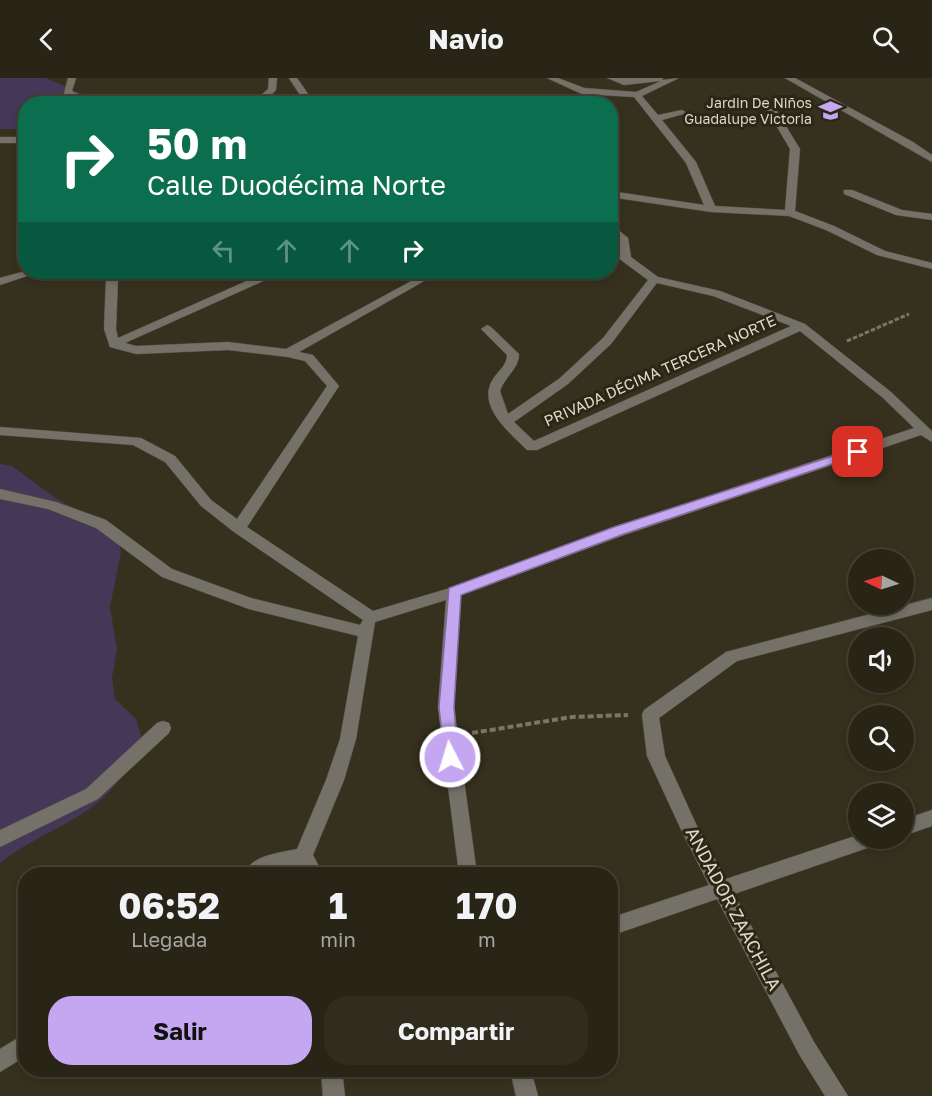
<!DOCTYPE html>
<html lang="es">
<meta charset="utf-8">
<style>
:root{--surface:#282516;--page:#302d1f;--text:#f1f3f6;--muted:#a5a5a1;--line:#444235;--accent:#c5a7f1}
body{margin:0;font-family:"Golos Text",sans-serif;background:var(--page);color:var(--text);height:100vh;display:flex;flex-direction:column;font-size:22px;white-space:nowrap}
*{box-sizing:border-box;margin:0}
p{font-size:20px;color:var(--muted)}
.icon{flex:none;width:33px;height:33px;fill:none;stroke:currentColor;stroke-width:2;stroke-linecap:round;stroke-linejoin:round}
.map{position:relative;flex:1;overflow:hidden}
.side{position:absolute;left:18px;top:789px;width:600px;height:210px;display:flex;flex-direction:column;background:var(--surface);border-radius:24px;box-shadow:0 3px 9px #0003,0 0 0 2px var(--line)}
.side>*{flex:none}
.top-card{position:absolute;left:18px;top:18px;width:600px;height:183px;border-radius:24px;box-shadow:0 3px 9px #0003,0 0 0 2px var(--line);background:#0b6e4f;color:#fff;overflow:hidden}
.needle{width:39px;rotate:274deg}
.controls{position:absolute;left:848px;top:471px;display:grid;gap:12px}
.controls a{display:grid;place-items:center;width:66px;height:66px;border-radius:50%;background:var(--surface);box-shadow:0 3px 9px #0003,0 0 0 2px var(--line);font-size:30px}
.pin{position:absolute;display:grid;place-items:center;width:51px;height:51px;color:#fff;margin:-26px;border-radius:12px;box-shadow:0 3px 9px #0006}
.me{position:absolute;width:66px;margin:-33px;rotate:355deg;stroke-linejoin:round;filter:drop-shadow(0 0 4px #0008)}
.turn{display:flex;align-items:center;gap:21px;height:126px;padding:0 30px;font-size:27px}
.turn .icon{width:78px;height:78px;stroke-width:2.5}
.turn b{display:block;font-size:42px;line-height:51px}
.lanes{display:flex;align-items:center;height:57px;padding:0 30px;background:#0003;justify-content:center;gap:30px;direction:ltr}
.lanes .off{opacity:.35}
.eta{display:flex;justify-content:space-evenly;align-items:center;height:102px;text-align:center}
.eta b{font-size:36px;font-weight:700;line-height:42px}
.button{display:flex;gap:12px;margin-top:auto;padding:12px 30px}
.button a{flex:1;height:69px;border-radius:24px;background:var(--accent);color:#111;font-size:24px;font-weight:700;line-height:69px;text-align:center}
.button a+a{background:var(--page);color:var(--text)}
header{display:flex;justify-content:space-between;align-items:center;height:78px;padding:0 30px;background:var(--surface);font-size:27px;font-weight:700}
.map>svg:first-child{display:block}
.green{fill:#443757}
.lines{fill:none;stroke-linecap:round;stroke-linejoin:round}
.minor-casing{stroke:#544f3d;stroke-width:1}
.path-far1{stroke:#7a7565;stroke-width:3;stroke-dasharray:4.5 2;stroke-linecap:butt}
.path{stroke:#7a7565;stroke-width:4;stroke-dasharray:6 3;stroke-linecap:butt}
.minor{fill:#747268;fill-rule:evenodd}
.route{fill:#c5a7f1;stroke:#806d9d;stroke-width:1.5}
.labels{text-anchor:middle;stroke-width:6;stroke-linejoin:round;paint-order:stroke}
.far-poi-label{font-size:14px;fill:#dbd8cc;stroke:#2c2714;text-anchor:end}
.street-label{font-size:15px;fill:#dbd8cc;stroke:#2c2714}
.near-street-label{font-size:18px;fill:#dbd8cc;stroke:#2c2714}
</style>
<header><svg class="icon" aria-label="back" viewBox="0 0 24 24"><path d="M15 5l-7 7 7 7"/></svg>Navio<svg class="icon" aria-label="search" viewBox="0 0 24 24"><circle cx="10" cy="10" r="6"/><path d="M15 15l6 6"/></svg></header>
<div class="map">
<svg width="932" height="1018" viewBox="0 0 932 1018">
<rect width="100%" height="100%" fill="#36311e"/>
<g class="green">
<path d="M0,0H46L102,25L26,26L25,51H0Z"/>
<path d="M0,386L12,388L57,421L117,453L121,474L110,529L117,571L112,600L115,621L136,641L144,668C128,692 110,718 85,734C57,752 26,764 0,785Z"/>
</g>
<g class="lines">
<defs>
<g id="minor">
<path d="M68,0H76L72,13L98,26H85L64,16Z"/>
<path d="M269,0H277L276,12C265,25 253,26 236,26L260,18L268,11Z"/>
<path d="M289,0H297L315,26H306Z"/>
<path d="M547,0H558L584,10L636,14L661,3L624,7L607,0H663L662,2L679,0L642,18L658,37L682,32L687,35L662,42L696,84L715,128L785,132L790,71L767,32L775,30L800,71L795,133L834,148L885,173L932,185V191L877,177L826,152L789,138L711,134L610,119V113L704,127L686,85L634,19L582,16Z"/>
<path d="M785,0H795L913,64L932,77V84Z"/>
<rect x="0" y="59" width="26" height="6"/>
<path d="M844,112H852L902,132L932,136V142L896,137L844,116Z"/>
<path d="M610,145L628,160L631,179L658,199L720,213L805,246L891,314L932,353V364L921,357L624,457L461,517L454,629L477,796H459L438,629L446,522L375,544L356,661L344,702L313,777L323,796H304L299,787L267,796H244C251,777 279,775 297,771L326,702L340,661L358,558L249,531L162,499L96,450L48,431L0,421V411L56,424L106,442L172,491L251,520L360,547L363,542L234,454L201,428L165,384L133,367L0,357V349L141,360L175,378L211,422L237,441L327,308L305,283L288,279L228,272L136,276L110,269L104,251L106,200L102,194H112L118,200L116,251L118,260L267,194H280L279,196L125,265L136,268L228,264L286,271L428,194H440L299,274L313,277L339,308L247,449L373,533L450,510L614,449L914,350L883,320L800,253L537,372H527C510,355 476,328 493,301C499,292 507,287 507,277L481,251L487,247L491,249L519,276C519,291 505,298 500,313L508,336L560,300L603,260L648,202L610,174V165L619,170L618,161L610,154ZM657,205L713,218L791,248L534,363L514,344L568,306L611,266Z"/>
<path d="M26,193L39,194L0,207V200Z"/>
<path d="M932,520V532L737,583L659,640L665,678L696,746L726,801L858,757V760H882L879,766L734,816L814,964L848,1018H825L800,978L717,821L610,858V840L709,807L684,758L647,678L642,637L644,632L726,574Z"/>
<path d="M163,643L169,645L171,650L169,655L98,721L0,769V752L86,711L157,645Z"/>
<path d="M932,732V748L903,758V742Z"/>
<path d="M26,955V978L0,994V971Z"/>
<path d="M321,992H342L345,1018H323Z"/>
<path d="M510,992H531L538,1018H516Z"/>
</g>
</defs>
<use href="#minor" class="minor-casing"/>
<path class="path-far1" d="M847,263L909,236"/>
<path class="path" d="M472,655L572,639L628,637"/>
<use href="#minor" class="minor"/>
</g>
<path class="route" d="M858,370L862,371V376L624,456L461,517L454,629L458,679L456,684H445L439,629L449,510L614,449Z"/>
<defs>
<symbol id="school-bare" viewBox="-9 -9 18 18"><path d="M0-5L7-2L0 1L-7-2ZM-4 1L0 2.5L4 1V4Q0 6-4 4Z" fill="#c5a7f1" stroke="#2c2714" stroke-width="2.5" paint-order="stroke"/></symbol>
</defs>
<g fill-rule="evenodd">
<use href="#school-bare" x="814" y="16" width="33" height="33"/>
</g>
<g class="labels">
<g class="far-poi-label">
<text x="812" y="30">Jardin De Niños<tspan x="812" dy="16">Guadalupe Victoria</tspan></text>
</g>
<g class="street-label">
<text transform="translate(660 293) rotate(-24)" y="5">PRIVADA DÉCIMA TERCERA NORTE</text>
</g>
<g class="near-street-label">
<text transform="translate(733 831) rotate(62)" y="6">ANDADOR ZAACHILA</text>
</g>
</g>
</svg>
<div class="controls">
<a><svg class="needle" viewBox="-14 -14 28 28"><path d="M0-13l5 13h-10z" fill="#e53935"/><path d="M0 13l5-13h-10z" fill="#a5a5a1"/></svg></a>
<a><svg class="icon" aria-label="sound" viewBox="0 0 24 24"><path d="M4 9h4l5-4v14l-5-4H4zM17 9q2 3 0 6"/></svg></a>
<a><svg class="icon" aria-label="search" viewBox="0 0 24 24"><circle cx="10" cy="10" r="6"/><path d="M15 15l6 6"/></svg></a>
<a><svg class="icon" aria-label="layers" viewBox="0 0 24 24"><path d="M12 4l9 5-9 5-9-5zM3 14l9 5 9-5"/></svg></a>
</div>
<div class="pin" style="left:858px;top:374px;background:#d93025"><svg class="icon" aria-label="arrive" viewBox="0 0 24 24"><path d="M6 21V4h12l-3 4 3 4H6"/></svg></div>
<svg class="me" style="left:450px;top:679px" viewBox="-20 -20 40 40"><circle r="17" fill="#c5a7f1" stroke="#fff" stroke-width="3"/><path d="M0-11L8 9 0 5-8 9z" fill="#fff"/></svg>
<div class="top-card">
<div class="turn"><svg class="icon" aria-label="right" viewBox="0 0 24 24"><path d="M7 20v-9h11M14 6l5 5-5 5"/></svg><div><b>50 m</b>Calle Duodécima Norte</div></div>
<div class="lanes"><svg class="icon off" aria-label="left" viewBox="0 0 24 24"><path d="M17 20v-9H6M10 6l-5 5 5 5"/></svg><svg class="icon off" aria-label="ahead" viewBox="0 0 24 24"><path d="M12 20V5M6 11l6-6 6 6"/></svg><svg class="icon off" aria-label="ahead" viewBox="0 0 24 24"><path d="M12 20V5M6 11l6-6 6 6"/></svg><svg class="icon" aria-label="right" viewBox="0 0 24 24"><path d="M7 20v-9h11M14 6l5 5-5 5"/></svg></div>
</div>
<section class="side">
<div class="eta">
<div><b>06:52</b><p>Llegada</p></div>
<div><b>1</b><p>min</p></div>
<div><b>170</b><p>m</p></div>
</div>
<div class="button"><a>Salir</a><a>Compartir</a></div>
</section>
</div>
